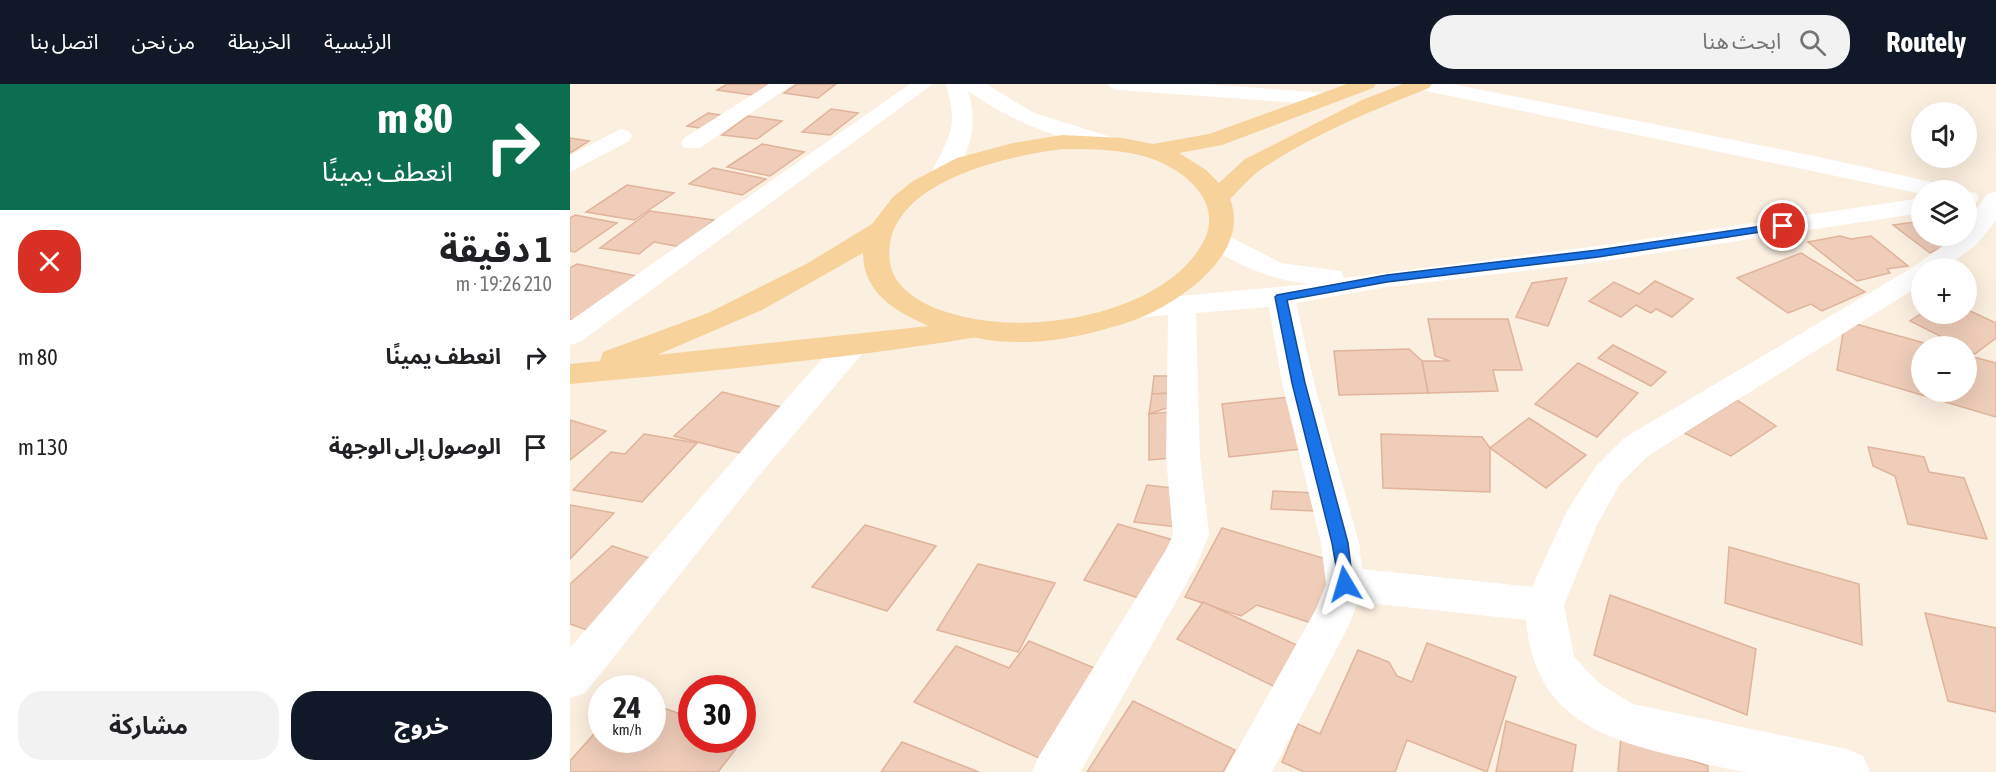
<!DOCTYPE html>
<html lang="ar">
<meta charset="utf-8">
<style>
:root{--surface:#fff;--page:#f2f2f2;--text:#202124;--muted:#757577;--accent:#111827}
body{margin:0;font-family:"Asap Condensed","Noto Sans Arabic",sans-serif;background:var(--page);color:var(--text);direction:rtl;height:100vh;display:flex;flex-direction:column;font-size:22px;white-space:nowrap}
*{box-sizing:border-box;margin:0}
p{font-size:20px;color:var(--muted)}
.icon{flex:none;width:33px;height:33px;fill:none;stroke:currentColor;stroke-width:2;stroke-linecap:round;stroke-linejoin:round}
.map{position:relative;flex:1;overflow:hidden;direction:ltr}
.sheet{display:flex;flex-direction:column;background:var(--surface);width:570px}
.sheet>*{flex:none}
.hud{background:#0b6e4f;color:#fff;overflow:hidden}
.tools{position:absolute;left:1341px;top:18px;display:grid;gap:12px}
.tools a{display:grid;place-items:center;width:66px;height:66px;border-radius:50%;background:var(--surface);box-shadow:0 6px 24px #0002;font-size:30px}
.speed{position:absolute;left:18px;top:591px;display:flex;gap:12px;font-size:30px;font-weight:700;text-align:center}
.speed>*{display:grid;place-content:center;width:78px;height:78px;border-radius:50%;background:var(--surface);box-shadow:0 6px 24px #0002;line-height:1}
.speed small{font-size:15px;font-weight:400}
.speed .limit{border:9px solid #d22;background:#fff;color:#111}
.pin{position:absolute;display:grid;place-items:center;width:51px;height:51px;color:#fff;margin:-26px;border:3px solid #fff;border-radius:50%;box-shadow:0 2px 6px #0007}
.me{position:absolute;width:66px;margin:-33px;rotate:353deg;stroke-linejoin:round;filter:drop-shadow(0 0 4px #0008)}
.turn{display:flex;align-items:center;gap:21px;height:126px;padding:0 18px;font-size:27px}
.turn .icon{width:78px;height:78px;stroke-width:2.5}
.turn b{display:block;font-size:42px;line-height:51px}
.round{display:grid;place-items:center;flex:none;width:63px;height:63px;border-radius:24px;background:var(--page)}
.headline{display:flex;align-items:center;justify-content:space-between;height:102px;padding:0 18px}
h1{font-size:36px;font-weight:700;line-height:45px}
.button{display:flex;gap:12px;margin-top:auto;padding:12px 18px}
.button a{flex:1;height:69px;border-radius:24px;background:var(--accent);color:#fff;font-size:24px;font-weight:700;line-height:69px;text-align:center}
.button a+a{background:var(--page);color:var(--text)}
ul{padding:0;list-style:none}
li{display:flex;align-items:center;gap:18px;height:90px;padding:0 18px}
li div{flex:1}
li b{display:block;font-size:22px}
li em{font-style:normal}
header{display:flex;align-items:center;gap:36px;box-sizing:border-box;height:84px;padding:0 30px;background:var(--accent);color:#fff}
header strong{font-size:28px}
nav{display:flex;gap:33px;margin-inline-start:auto;font-size:21px}
.search{width:420px;height:54px;background:var(--page);display:flex;align-items:center;gap:15px;box-sizing:border-box;padding:0 21px;border-radius:24px;color:var(--muted);font-size:22px}
main{display:flex;flex:1;min-height:0}
.map>svg:first-child{display:block}
.building{fill:#efcdb9;stroke:#e0b39a;stroke-width:1.5}
.lines{fill:none;stroke-linecap:round;stroke-linejoin:round}
.minor{fill:#fff;fill-rule:evenodd}
.major{fill:#f7d29a;fill-rule:evenodd}
.route{fill:#1a73e8;stroke:#114b97;stroke-width:1.5}
</style>
<header>
<strong>Routely</strong>
<div class="search"><svg class="icon" aria-label="search" viewBox="0 0 24 24"><circle cx="10" cy="10" r="6"/><path d="M15 15l6 6"/></svg>ابحث هنا</div>
<nav><a>الرئيسية</a><a>الخريطة</a><a>من نحن</a><a>اتصل بنا</a></nav>
</header>
<main>
<div class="map">
<svg width="1426" height="688" viewBox="0 0 1426 688">
<rect width="100%" height="100%" fill="#fbefe0"/>
<g class="building">
<path d="M157,0H206L189,12L147,6Z"/>
<path d="M227,0H266L248,14L214,9Z"/>
<path d="M261,25L288,29L260,51L232,48Z"/>
<path d="M138,29L156,32L136,45L117,42Z"/>
<path d="M178,32L212,37L187,55L152,51Z"/>
<path d="M0,54L19,57L0,69Z"/>
<path d="M192,60L234,68L200,92L157,83Z"/>
<path d="M143,84L196,95L172,111L119,100Z"/>
<path d="M57,101L104,109L64,136L16,128Z"/>
<path d="M80,127L144,136L111,163L84,158L69,170L30,164Z"/>
<path d="M5,131L47,139L5,168L0,167V134Z"/>
<path d="M1352,137V152L1394,153L1360,169L1323,141Z"/>
<path d="M1270,152L1281,155L1301,152L1338,182L1317,185L1320,189L1287,197L1238,158Z"/>
<path d="M1231,169L1295,208L1252,227L1241,220L1218,229L1167,194Z"/>
<path d="M7,180L66,192L7,236L0,235V184Z"/>
<path d="M997,194L978,242L946,233L962,199Z"/>
<path d="M1085,197L1123,215L1102,233L1086,225L1081,229L1066,221L1051,233L1019,217L1044,198L1069,210Z"/>
<path d="M1396,225L1426,239V254L1405,270L1396,266V262H1390L1340,237L1352,229L1396,230Z"/>
<path d="M858,235H938L952,286H923L928,307L858,309L852,277H880L865,272Z"/>
<path d="M1275,237L1365,262H1352V308H1396V271L1426,279V333L1267,286Z"/>
<path d="M1043,261L1096,288L1081,302L1028,274Z"/>
<path d="M839,265L852,277L858,309L769,311L764,267Z"/>
<path d="M1008,279L1068,309L1027,353L965,320Z"/>
<path d="M584,292H605L603,309L582,310Z"/>
<path d="M152,308L223,326L178,371L104,352Z"/>
<path d="M603,309V322L579,330L582,310Z"/>
<path d="M720,313L731,365L659,373L652,320Z"/>
<path d="M1167,316L1206,342L1161,372L1114,349Z"/>
<path d="M600,328L613,373L579,376V330Z"/>
<path d="M959,334L1016,371L976,404L920,364Z"/>
<path d="M0,336L36,347L0,376Z"/>
<path d="M74,350L127,359L72,418L3,406L41,368L55,370Z"/>
<path d="M811,350L912,353L920,364V408L813,404Z"/>
<path d="M1298,363L1354,373L1359,388L1394,394L1417,455L1338,440L1325,392L1303,382Z"/>
<path d="M577,401L618,406L608,443L564,438Z"/>
<path d="M703,407L744,409V427L701,425Z"/>
<path d="M0,421L44,429L0,475Z"/>
<path d="M548,440L607,457L575,516L514,496Z"/>
<path d="M295,441L366,462L317,527L242,503Z"/>
<path d="M652,444L766,478L741,539L687,521L671,532L615,513Z"/>
<path d="M42,462L98,480L28,550L0,540V500Z"/>
<path d="M1159,463L1289,500L1292,561L1155,519Z"/>
<path d="M408,480L485,499L448,568L367,546Z"/>
<path d="M1040,511L1186,565L1177,631L1024,571Z"/>
<path d="M633,518L729,562L705,603L607,555Z"/>
<path d="M1355,529L1426,544V628L1378,617Z"/>
<path d="M459,557L544,592L489,683L344,618L386,562L439,584Z"/>
<path d="M857,559L946,593L917,688L837,656L825,688H734L712,678L728,640L750,650L788,566L819,578L827,592L842,598Z"/>
<path d="M563,617L665,666L653,688H517Z"/>
<path d="M82,620L122,634V656H172V651L176,652L148,688H0V677L32,641V656H82Z"/>
<path d="M936,637L1006,661L1002,688H926Z"/>
<path d="M1052,640L1108,672L1138,682V688H1048Z"/>
<path d="M332,658L409,688H311Z"/>
</g>
<g class="lines">
<g class="minor">
<path d="M199,0H223L130,64H114L111,59L114,54Z"/>
<path d="M340,0H363L10,258L0,261V237Z"/>
<path d="M376,0H416L464,29L541,53L544,58L541,63L533,65C480,52 443,38 398,7C408,39 402,65 382,93H366L362,88C381,48 388,45 376,0Z"/>
<path d="M538,0H634L756,9L763,11L766,15L763,19L756,21L548,6L541,4Z"/>
<path d="M841,0H882L1249,73L1375,101L1378,106H1352V110L851,6L844,4Z"/>
<path d="M51,45L59,47L62,52L59,57L0,88V71Z"/>
<path d="M1396,107L1406,109L1409,114L1406,119L1396,121Z"/>
<path d="M1426,108V137L1406,161L1375,184H1352V200L1078,372L1050,400L1027,441L994,521L1004,573L1030,600L1063,620L1277,665L1293,672L1300,688C1261,688 1213,688 1176,688C1154,685 1131,678 1109,673C1027,654 964,630 956,536L788,518L778,543L702,688H655L746,525L756,500L751,459L712,299L699,223L626,229L630,373L639,451L625,484L510,688H462L469,672L596,466L603,451L596,373L598,231L567,234L557,231L553,225L557,219L567,216L739,200C701,196 671,182 639,163L635,157L639,151L648,149L657,151L711,179L771,187L774,194L1028,162L1352,114V129L1028,178L817,203L726,219L744,299L789,459L792,485L962,503L997,427L1026,382L1054,354L1345,182L1386,152H1396C1396,137 1409,122 1417,110Z"/>
<path d="M282,252L293,255L297,262L293,269L187,394L15,609L0,614V564L234,295L271,255Z"/>
</g>
<path class="major" d="M777,0H806L803,4L652,61L609,69L636,86L649,99L675,75L792,16L833,0H862L859,4C803,26 744,50 693,84C681,92 670,105 660,115C683,173 600,226 553,240C523,249 491,257 460,258C447,258 432,258 419,256C413,256 407,253 401,254C269,276 134,287 0,300V280L30,277L33,268L138,229L238,179L302,140L323,113L343,97L387,74L443,59L492,51L553,54L583,60L639,50ZM492,65C518,65 544,65 569,71C609,80 659,117 631,162C591,228 474,248 405,235C378,230 347,221 329,199C320,188 318,173 320,160C330,95 439,72 492,65ZM293,169C293,209 326,228 359,242L87,271L192,226Z"/>
</g>
<path class="route" d="M1213,139L1217,140V144L1028,173L817,198L717,216L735,299L778,459L783,500L781,505H770L762,459L722,299L705,213L707,211L817,191L1028,166Z"/>
</svg>
<div class="tools">
<a><svg class="icon" aria-label="sound" viewBox="0 0 24 24"><path d="M4 9h4l5-4v14l-5-4H4zM17 9q2 3 0 6"/></svg></a>
<a><svg class="icon" aria-label="layers" viewBox="0 0 24 24"><path d="M12 4l9 5-9 5-9-5zM3 14l9 5 9-5"/></svg></a>
<a>+</a>
<a>−</a>
</div>
<div class="speed"><div>24<small>km/h</small></div><div class="limit">30</div></div>
<div class="pin" style="left:1213px;top:142px;background:#d93025"><svg class="icon" aria-label="arrive" viewBox="0 0 24 24"><path d="M6 21V4h12l-3 4 3 4H6"/></svg></div>
<svg class="me" style="left:775px;top:500px" viewBox="-20 -20 40 40"><path d="M0-17L14 15 0 8-14 15z" fill="#1a73e8" stroke="#fff" stroke-width="4"/></svg>
</div>
<section class="sheet">
<div class="hud">
<div class="turn"><svg class="icon" aria-label="right" viewBox="0 0 24 24"><path d="M7 20v-9h11M14 6l5 5-5 5"/></svg><div><b>80 m</b>انعطف يمينًا</div></div>
</div>
<div class="headline"><div><h1>1 دقيقة</h1><p>210 m · 19:26</p></div><a class="round" style="background:#d93025;color:#fff"><svg class="icon" aria-label="close" viewBox="0 0 24 24"><path d="M6 6l12 12M18 6L6 18"/></svg></a></div>
<ul>
<li><svg class="icon" aria-label="right" viewBox="0 0 24 24"><path d="M7 20v-9h11M14 6l5 5-5 5"/></svg><div><b>انعطف يمينًا</b></div><em>80 m</em></li>
<li><svg class="icon" aria-label="arrive" viewBox="0 0 24 24"><path d="M6 21V4h12l-3 4 3 4H6"/></svg><div><b>الوصول إلى الوجهة</b></div><em>130 m</em></li>
</ul>
<div class="button"><a>خروج</a><a>مشاركة</a></div>
</section>
</main>
